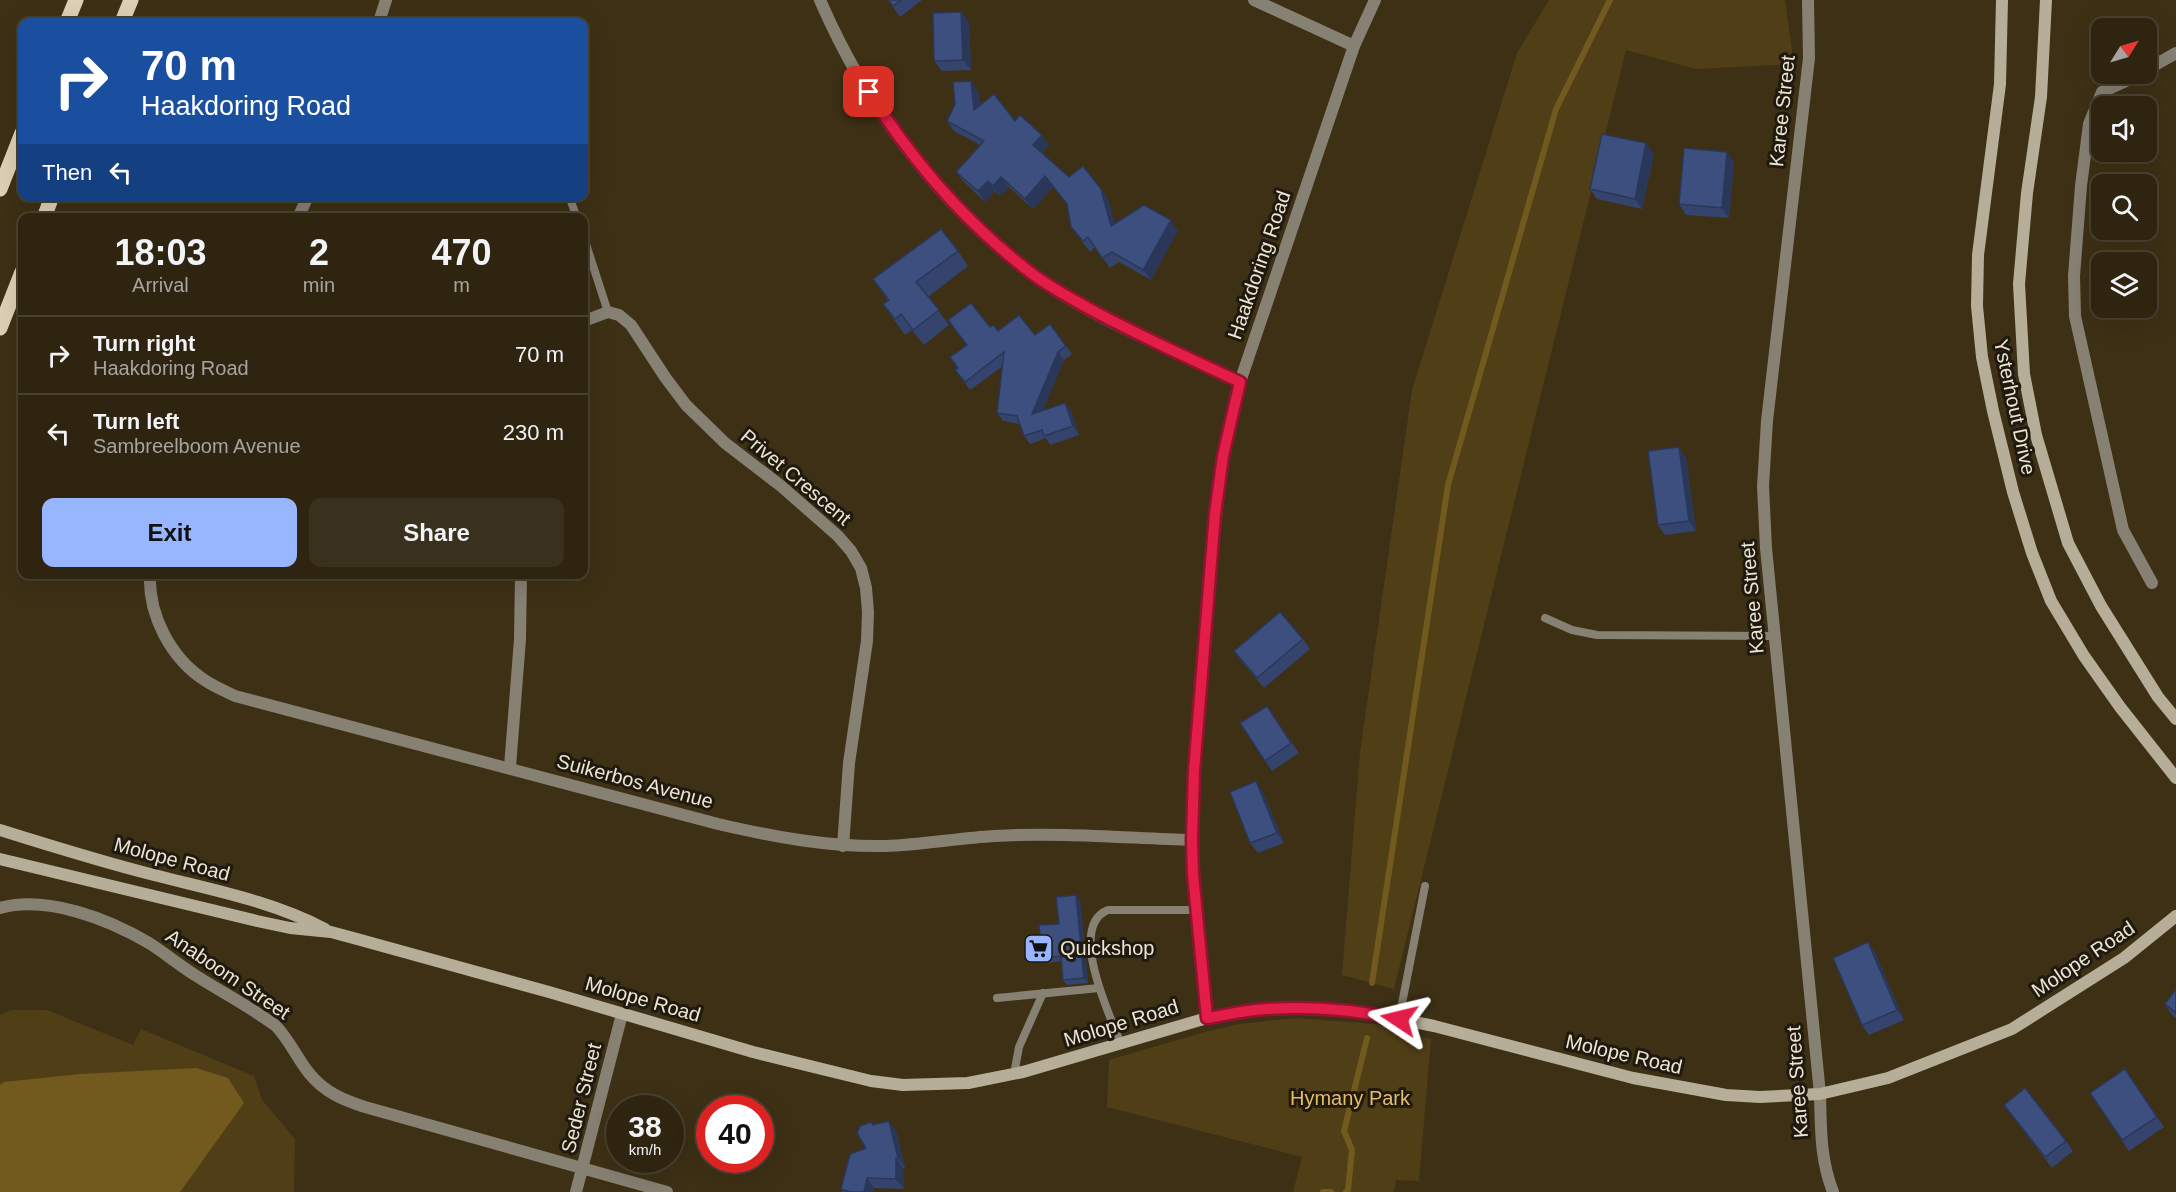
<!DOCTYPE html>
<style>
:root{--surface:#2e2410;--page:#3a301e;--text:#f1f3f6;--muted:#a7a49f;--line:#494130;--accent:#97b6fd}
body{margin:0;font-family:Helvetica,sans-serif;background:var(--page);color:var(--text);height:100vh;display:flex;flex-direction:column;font-size:22px;white-space:nowrap}
*{box-sizing:border-box;margin:0}
p{font-size:20px;color:var(--muted)}
.icon{flex:none;width:33px;height:33px;fill:none;stroke:currentColor;stroke-width:2;stroke-linecap:round;stroke-linejoin:round}
.map{position:relative;flex:1;overflow:hidden}
.details{position:absolute;left:18px;top:213px;width:570px;height:366px;display:flex;flex-direction:column;background:var(--surface);border-radius:12px;box-shadow:0 6px 24px #0002,0 0 0 2px var(--line)}
.details>*{flex:none}
.banner{position:absolute;left:18px;top:18px;width:570px;height:183px;border-radius:12px;box-shadow:0 6px 24px #0002,0 0 0 2px var(--line);background:#1a4fa0;color:#fff;overflow:hidden}
.needle{width:39px;rotate:53deg}
.buttons{position:absolute;left:2091px;top:18px;display:grid;gap:12px}
.buttons a{display:grid;place-items:center;width:66px;height:66px;border-radius:12px;background:var(--surface);box-shadow:0 6px 24px #0002,0 0 0 2px var(--line);font-size:30px}
.speed{position:absolute;left:606px;top:1095px;display:flex;gap:12px;font-size:30px;font-weight:700;text-align:center}
.speed>*{display:grid;place-content:center;width:78px;height:78px;border-radius:50%;background:var(--surface);box-shadow:0 6px 24px #0002,0 0 0 2px var(--line);line-height:1}
.speed small{font-size:15px;font-weight:400}
.speed .limit{border:9px solid #d22;background:#fff;color:#111}
.pin{position:absolute;display:grid;place-items:center;width:51px;height:51px;color:#fff;margin:-26px;border-radius:12px;box-shadow:0 3px 9px #0006}
.me{position:absolute;width:66px;margin:-33px;rotate:280deg;stroke-linejoin:round;filter:drop-shadow(0 0 4px #0008)}
.turn{display:flex;align-items:center;gap:21px;height:126px;padding:0 24px;font-size:27px}
.turn .icon{width:78px;height:78px;stroke-width:2.5}
.turn b{display:block;font-size:42px;line-height:51px}
.then{display:flex;align-items:center;height:57px;padding:0 24px;background:#0003;gap:12px;font-size:22px}
.eta{display:flex;justify-content:space-evenly;align-items:center;height:102px;text-align:center}
.eta b{font-size:36px;font-weight:600;line-height:42px}
.button{display:flex;gap:12px;margin-top:auto;padding:12px 24px}
.button a{flex:1;height:69px;border-radius:12px;background:var(--accent);color:#111;font-size:24px;font-weight:600;line-height:69px;text-align:center}
.button a+a{background:var(--page);color:var(--text)}
ul{padding:0;list-style:none}
li{display:flex;align-items:center;gap:18px;height:78px;padding:0 24px;border-top:2px solid var(--line)}
li div{flex:1}
li b{display:block;font-size:22px}
li em{font-style:normal}
.map>svg:first-child{display:block}
.green{fill:#503e16}
.water{fill:#72591d}
.lines{fill:none;stroke-linecap:round;stroke-linejoin:round}
.stream{stroke:#72591d;stroke-width:6}
.lane{stroke:#878174;stroke-width:8}
.street{stroke:#878174;stroke-width:12}
.secondary{stroke:#b7ae99;stroke-width:12}
.primary{stroke:#ddd0b5;stroke-width:15}
.wall{fill:#34446d}
.shaded-wall{fill:#2a3759}
.building{fill:#3c4f7f;stroke:#2a3759;stroke-width:1.5}
.route-casing{stroke:#92132f;stroke-width:15}
.route{stroke:#e11d48;stroke-width:10}
.labels{text-anchor:middle;stroke-width:6;stroke-linejoin:round;paint-order:stroke}
.street-label{font-size:20px;fill:#ece4d4;stroke:#1f190e}
.poi-label{font-size:20px;fill:#ece4d4;stroke:#1f190e;text-anchor:start}
.park-label{font-size:20px;fill:#e4bd69;stroke:#1f190e}
</style>
<div class="map">
<svg width="2176" height="1192" viewBox="0 0 2176 1192">
<rect width="100%" height="100%" fill="#3d3015"/>
<g class="green">
<path d="M1549,0H1785L1794,64L1696,69L1626,50L1394,989L1342,975L1360,752L1412,390L1517,53Z"/>
<path d="M11,1010H47L133,1045L141,1029L254,1076L262,1100L295,1139L294,1192H0V1015Z"/>
<path d="M1296,1018L1376,1024L1431,1039L1419,1181L1396,1180L1394,1192H1293L1302,1157L1107,1107L1109,1060L1205,1032L1239,1024Z"/>
</g>
<path class="water" d="M196,1068L228,1078L244,1103L180,1192H0V1085L4,1082L80,1074Z"/>
<g class="lines">
<g class="stream">
<path d="M1372,983L1448,485L1556,109L1610,0"/>
<path d="M1323,1192H1331"/>
<path d="M1346,1192L1348,1190L1352,1150L1344,1131L1367,1038"/>
</g>
<g class="lane">
<path d="M569,196L577,218"/>
<path d="M584,238L608,312"/>
<path d="M1545,618L1572,630L1597,635L1775,636"/>
<path d="M997,998L1099,988"/>
<path d="M1399,1019L1425,886"/>
<path d="M1121,1044C1110,1016 1067,926 1108,910H1196"/>
<path d="M1014,1074L1019,1047L1043,993"/>
</g>
<g class="street">
<path d="M820,0C865,104 936,201 1026,270C1088,317 1170,349 1240,382"/>
<path d="M1254,0L1354,46"/>
<path d="M1808,0L1809,58L1767,421L1763,486L1766,548L1820,1094C1821,1130 1820,1158 1833,1192"/>
<path d="M379,22L386,0"/>
<path d="M2146,70L2176,53"/>
<path d="M2141,74L2102,92L2089,124L2081,186L2074,276L2075,316L2123,530L2152,583"/>
<path d="M298,218L308,196"/>
<path d="M584,321L608,312L619,315L631,325L665,377L686,405L725,443L781,486L838,536L851,551L861,568L866,588L868,612L867,641L849,763L843,846"/>
<path d="M150,574C148,615 171,659 206,681C215,687 225,691 235,696L718,824C774,837 828,847 885,846C922,845 958,838 995,836C1060,832 1126,838 1192,840"/>
<path d="M510,767L520,639L521,574"/>
<path d="M0,908C47,895 108,919 149,943C166,954 182,967 198,977C225,994 252,1008 276,1026C290,1041 297,1058 309,1073C324,1092 343,1100 365,1107L667,1192"/>
<path d="M1207,1018L1199,948L1192,840L1194,771L1209,577L1223,456L1240,382L1354,46L1375,0"/>
<path d="M576,1192L622,1014"/>
</g>
<g class="secondary">
<path d="M2002,0L2000,84L1978,255L1977,306L1982,357L1993,411L2013,492L2032,553L2051,601L2084,656L2120,707L2176,778"/>
<path d="M2046,0L2041,97L2027,193L2019,284L2024,374L2036,435L2068,543L2101,606L2158,697L2176,719"/>
<path d="M0,830C51,846 102,862 154,875C212,890 272,901 325,929"/>
<path d="M0,859L257,921L290,928L331,932L357,939L549,992L753,1052L871,1081L903,1085L968,1083L1023,1072L1207,1018L1265,1009L1306,1008L1376,1014L1434,1026L1633,1078L1726,1095L1760,1097L1820,1094L1888,1078L2012,1029L2124,958L2176,916"/>
</g>
<g class="primary">
<path d="M67,22L76,0"/>
<path d="M122,22L131,0"/>
<path d="M0,189L22,133"/>
<path d="M44,218L52,196"/>
<path d="M0,328L22,272"/>
</g>
</g>
<g class="wall">
<path d="M888,0H922L900,17Z"/>
<path d="M961,12L969,22L971,70L942,71L934,61Z"/>
<path d="M978,91L980,105L1015,121L1049,145L1042,153L1069,177L1108,199L1115,224L1178,230L1151,280L1119,262L1110,268L1095,247L1090,252L1071,227L1068,205L1053,187L1033,209L1009,187L1000,196L995,191L985,202L964,182L956,172L980,145L954,131L947,121Z"/>
<path d="M1654,154L1642,209L1597,199L1590,189Z"/>
<path d="M1734,162L1729,218L1686,215L1679,204Z"/>
<path d="M958,251L968,266L928,297L949,325L924,345L912,330L905,335L894,320L883,304L888,301L873,279Z"/>
<path d="M1050,324L1072,354L1064,360L1043,410L1065,403L1071,411L1079,435L1050,445L1046,438L1030,444L1024,436L1020,424L1003,421L997,413L1003,366L970,390L955,370L990,327L998,331L1035,335Z"/>
<path d="M1679,447L1686,458L1696,531L1665,535L1658,525Z"/>
<path d="M1303,639L1310,649L1264,688L1241,661L1234,651Z"/>
<path d="M1267,706L1299,753L1272,771L1240,723Z"/>
<path d="M1263,792L1284,843L1258,853L1250,843Z"/>
<path d="M1080,900L1088,983L1067,985L1063,980L1062,961L1046,963L1042,958L1059,924Z"/>
<path d="M1868,942L1875,953L1904,1020L1869,1035L1862,1025Z"/>
<path d="M2176,989V1018L2172,1015L2165,1004Z"/>
<path d="M2125,1069L2164,1127L2129,1151L2090,1093Z"/>
<path d="M2004,1105L2066,1141L2073,1151L2052,1168Z"/>
<path d="M873,1125L896,1131L905,1168H903L904,1189L874,1188L873,1192H843L841,1189L866,1148Z"/>
</g>
<g class="shaded-wall">
<path d="M961,12L969,22L971,70L963,60Z"/>
<path d="M971,81L978,91L981,120L974,110Z"/>
<path d="M1042,135L1049,145L1040,155L1033,145Z"/>
<path d="M1646,143L1654,154L1642,209L1635,199Z"/>
<path d="M1727,152L1734,162L1729,218L1722,208Z"/>
<path d="M1045,176L1053,187L1033,209L1025,199Z"/>
<path d="M1001,177L1009,187L1000,196L993,186Z"/>
<path d="M988,181L995,191L985,202L978,191Z"/>
<path d="M1101,189L1108,199L1119,236L1111,226Z"/>
<path d="M1171,220L1178,230L1151,280L1143,270Z"/>
<path d="M1058,352L1064,360L1038,422L1032,414Z"/>
<path d="M1065,403L1071,411L1079,435L1073,426Z"/>
<path d="M1679,447L1686,458L1696,531L1689,521Z"/>
<path d="M1256,781L1263,792L1284,843L1277,833Z"/>
<path d="M1076,895L1080,900L1088,983L1084,978Z"/>
<path d="M1868,942L1875,953L1904,1020L1897,1010Z"/>
<path d="M889,1121L896,1131L905,1168L898,1158Z"/>
<path d="M896,1158L903,1168L904,1189L896,1179Z"/>
<path d="M867,1178L874,1188L873,1192H864Z"/>
</g>
<g class="building">
<path d="M888,0H901L893,6Z"/>
<path d="M961,12L963,60L934,61L933,13Z"/>
<path d="M971,81L974,110L994,94L1015,121L1020,115L1042,135L1033,145L1069,177L1083,166L1101,189L1111,226L1144,205L1171,220L1143,270L1112,252L1102,258L1088,237L1083,241L1071,227L1067,204L1045,176L1025,199L1001,177L993,186L988,181L978,191L956,172L984,141L947,121L955,104L953,82Z"/>
<path d="M1602,134L1646,143L1635,199L1590,189Z"/>
<path d="M1684,148L1727,152L1722,208L1679,204Z"/>
<path d="M941,229L958,251L916,282L939,310L913,330L901,314L895,319L883,304L889,300L873,279Z"/>
<path d="M971,303L990,327L993,325L998,331L1019,315L1035,335L1050,324L1066,346L1058,352L1032,414L1065,403L1073,426L1044,436L1042,430L1024,436L1017,416L997,413L1004,352L965,382L955,370L958,368L950,357L967,345L948,320Z"/>
<path d="M1679,447L1689,521L1658,525L1648,451Z"/>
<path d="M1280,612L1303,639L1257,678L1234,651Z"/>
<path d="M1267,706L1291,743L1265,761L1240,723Z"/>
<path d="M1256,781L1277,833L1250,843L1230,792Z"/>
<path d="M1076,895L1084,978L1063,980L1061,956L1042,958L1039,925L1059,924L1056,897Z"/>
<path d="M1868,942L1897,1010L1862,1025L1833,958Z"/>
<path d="M2176,989V1013L2165,1004Z"/>
<path d="M2125,1069L2157,1117L2122,1140L2090,1093Z"/>
<path d="M2025,1088L2066,1141L2045,1157L2004,1105Z"/>
<path d="M889,1121L898,1158H896V1179L867,1178L864,1192H850L841,1189L850,1154L866,1148L857,1133L860,1126L871,1122L873,1125Z"/>
</g>
<g class="lines">
<defs>
<path id="route" d="M869,92C911,159 962,219 1026,269C1044,284 1067,296 1088,308C1137,335 1189,358 1240,382L1223,456L1215,514L1194,771L1192,840L1193,874L1207,1018C1226,1015 1246,1010 1266,1009C1310,1006 1356,1010 1399,1019"/>
</defs>
<use href="#route" class="route-casing"/>
<use href="#route" class="route"/>
</g>
<defs>
<symbol id="supermarket-square" viewBox="-11 -11 22 22"><rect x="-9" y="-9" width="18" height="18" rx="4" fill="#97b6fd" stroke="#1f190e"/><path d="M-6-5.5h2.5l.6 2H6L4.5 2H-2.5L-4.4-4H-6ZM-1.5 3.2a1.3 1.3 0 1 0 .1 0ZM3 3.2a1.3 1.3 0 1 0 .1 0Z" fill="#111"/></symbol>
</defs>
<g fill-rule="evenodd">
<use href="#supermarket-square" x="1022" y="932" width="33" height="33"/>
</g>
<g class="labels">
<g class="street-label">
<text transform="translate(1782 111) rotate(-84)" y="7">Karee Street</text>
<text transform="translate(1259 265) rotate(-71)" y="7">Haakdoring Road</text>
<text transform="translate(2015 407) rotate(78)" y="7">Ysterhout Drive</text>
<text transform="translate(796 477) rotate(40)" y="7">Privet Crescent</text>
<text transform="translate(1752 598) rotate(-95)" y="7">Karee Street</text>
<text transform="translate(635 781) rotate(15)" y="7">Suikerbos Avenue</text>
<text transform="translate(172 859) rotate(15)" y="7">Molope Road</text>
<text transform="translate(2083 959) rotate(-34)" y="7">Molope Road</text>
<text transform="translate(228 974) rotate(34)" y="7">Anaboom Street</text>
<text transform="translate(643 999) rotate(16)" y="7">Molope Road</text>
<text transform="translate(1121 1023) rotate(-17)" y="7">Molope Road</text>
<text transform="translate(1624 1054) rotate(13)" y="7">Molope Road</text>
<text transform="translate(1797 1082) rotate(-94)" y="7">Karee Street</text>
<text transform="translate(581 1098) rotate(-76)" y="7">Seder Street</text>
</g>
<g class="poi-label">
<text x="1060" y="955">Quickshop</text>
</g>
<g class="park-label">
<text x="1350" y="1105">Hymany Park</text>
</g>
</g>
</svg>
<div class="buttons">
<a><svg class="needle" viewBox="-14 -14 28 28"><path d="M0-13l5 13h-10z" fill="#e53935"/><path d="M0 13l5-13h-10z" fill="#a7a49f"/></svg></a>
<a><svg class="icon" aria-label="sound" viewBox="0 0 24 24"><path d="M4 9h4l5-4v14l-5-4H4zM17 9q2 3 0 6"/></svg></a>
<a><svg class="icon" aria-label="search" viewBox="0 0 24 24"><circle cx="10" cy="10" r="6"/><path d="M15 15l6 6"/></svg></a>
<a><svg class="icon" aria-label="layers" viewBox="0 0 24 24"><path d="M12 4l9 5-9 5-9-5zM3 14l9 5 9-5"/></svg></a>
</div>
<div class="speed"><div>38<small>km/h</small></div><div class="limit">40</div></div>
<div class="pin" style="left:869px;top:92px;background:#d93025"><svg class="icon" aria-label="arrive" viewBox="0 0 24 24"><path d="M6 21V4h12l-3 4 3 4H6"/></svg></div>
<svg class="me" style="left:1399px;top:1019px" viewBox="-20 -20 40 40"><path d="M0-17L14 15 0 8-14 15z" fill="#e11d48" stroke="#fff" stroke-width="4"/></svg>
<div class="banner">
<div class="turn"><svg class="icon" aria-label="right" viewBox="0 0 24 24"><path d="M7 20v-9h11M14 6l5 5-5 5"/></svg><div><b>70 m</b>Haakdoring Road</div></div>
<div class="then">Then<svg class="icon" aria-label="left" viewBox="0 0 24 24"><path d="M17 20v-9H6M10 6l-5 5 5 5"/></svg></div>
</div>
<section class="details">
<div class="eta">
<div><b>18:03</b><p>Arrival</p></div>
<div><b>2</b><p>min</p></div>
<div><b>470</b><p>m</p></div>
</div>
<ul>
<li><svg class="icon" aria-label="right" viewBox="0 0 24 24"><path d="M7 20v-9h11M14 6l5 5-5 5"/></svg><div><b>Turn right</b><p>Haakdoring Road</p></div><em>70 m</em></li>
<li><svg class="icon" aria-label="left" viewBox="0 0 24 24"><path d="M17 20v-9H6M10 6l-5 5 5 5"/></svg><div><b>Turn left</b><p>Sambreelboom Avenue</p></div><em>230 m</em></li>
</ul>
<div class="button"><a>Exit</a><a>Share</a></div>
</section>
</div>
